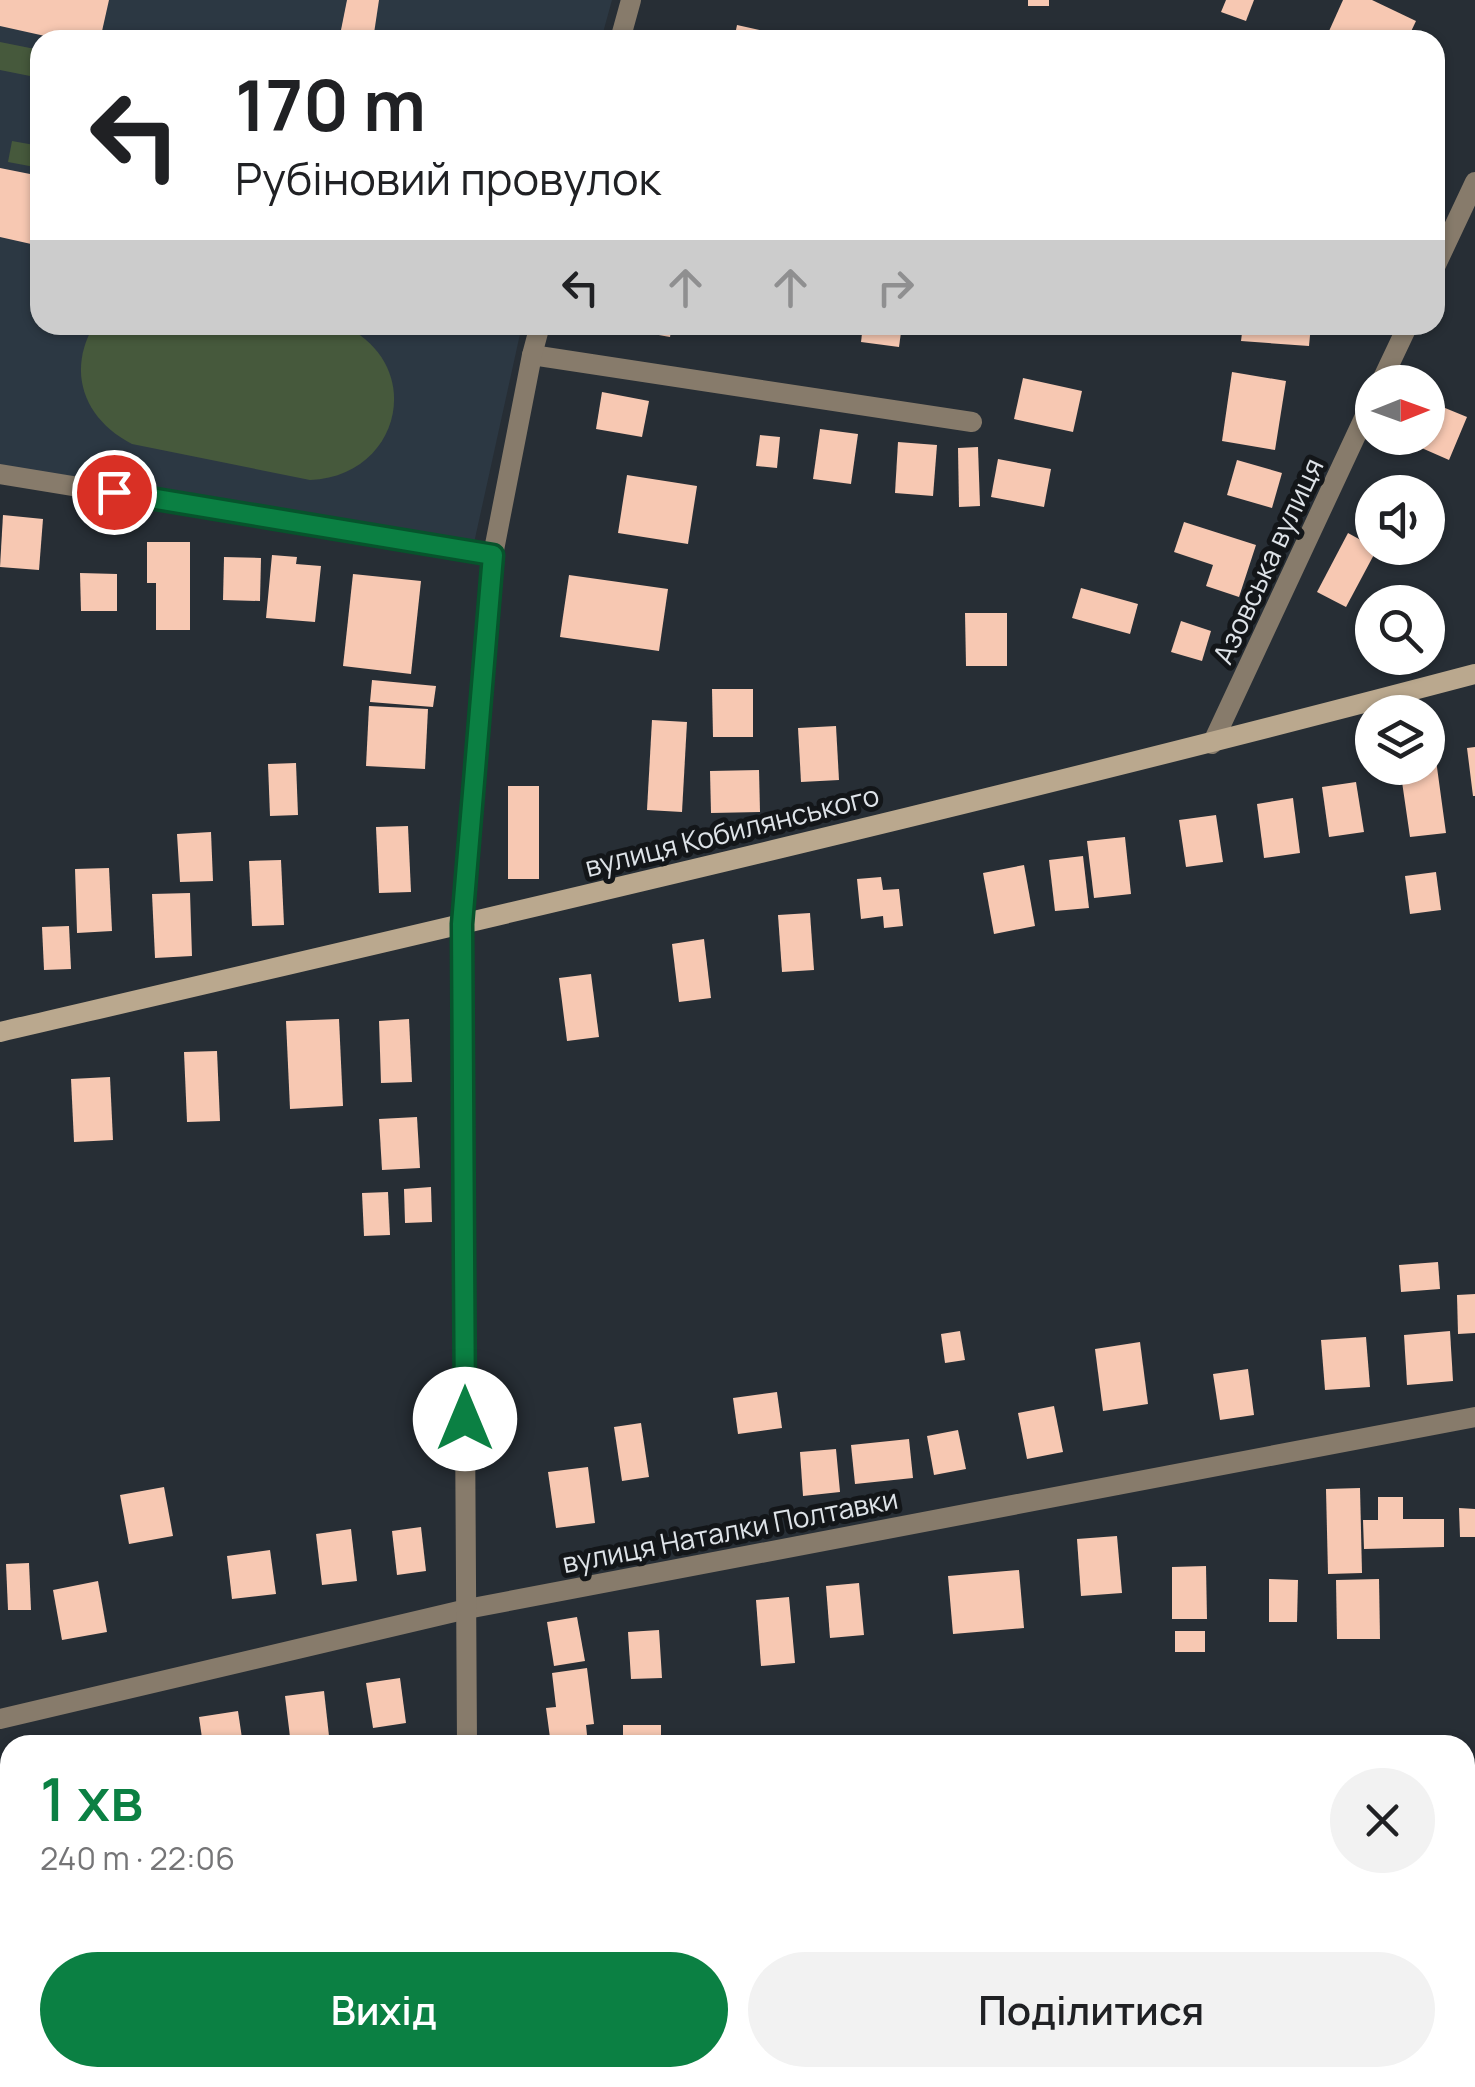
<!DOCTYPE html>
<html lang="uk">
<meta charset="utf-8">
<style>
:root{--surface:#fff;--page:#f2f2f2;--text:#202124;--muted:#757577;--accent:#0b8043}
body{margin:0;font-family:Manrope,sans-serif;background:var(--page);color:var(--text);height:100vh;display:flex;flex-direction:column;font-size:38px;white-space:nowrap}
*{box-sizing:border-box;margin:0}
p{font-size:32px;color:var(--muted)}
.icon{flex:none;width:55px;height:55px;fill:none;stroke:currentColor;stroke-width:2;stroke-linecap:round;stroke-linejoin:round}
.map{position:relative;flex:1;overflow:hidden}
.drawer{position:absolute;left:0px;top:1735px;width:1475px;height:352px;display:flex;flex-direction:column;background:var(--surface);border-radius:30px 30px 0 0;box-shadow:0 2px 8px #0004}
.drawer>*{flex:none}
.banner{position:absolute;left:30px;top:30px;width:1415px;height:305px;border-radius:30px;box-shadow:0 2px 8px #0004;background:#fff;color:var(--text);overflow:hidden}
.needle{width:65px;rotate:89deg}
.tools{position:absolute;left:1355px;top:365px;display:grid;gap:20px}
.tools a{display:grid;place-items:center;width:90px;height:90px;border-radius:50%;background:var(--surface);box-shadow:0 2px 8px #0004;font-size:50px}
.pin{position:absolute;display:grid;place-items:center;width:85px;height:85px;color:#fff;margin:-42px;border:5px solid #fff;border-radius:50%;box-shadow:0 2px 10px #0007}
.me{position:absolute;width:110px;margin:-55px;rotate:0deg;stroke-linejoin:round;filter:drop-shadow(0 0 8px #0008)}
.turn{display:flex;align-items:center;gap:35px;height:210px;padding:0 40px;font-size:45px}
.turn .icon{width:130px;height:130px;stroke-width:2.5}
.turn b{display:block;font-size:70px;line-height:85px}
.lanes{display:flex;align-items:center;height:95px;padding:0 40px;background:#0003;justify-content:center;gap:50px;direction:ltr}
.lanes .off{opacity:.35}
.round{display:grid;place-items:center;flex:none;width:105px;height:105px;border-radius:52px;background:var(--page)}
.head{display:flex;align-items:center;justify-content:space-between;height:170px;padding:0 40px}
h1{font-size:60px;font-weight:600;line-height:75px;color:var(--accent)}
.cta{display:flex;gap:20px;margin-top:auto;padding:20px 40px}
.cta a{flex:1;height:115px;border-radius:60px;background:var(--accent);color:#fff;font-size:40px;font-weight:600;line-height:115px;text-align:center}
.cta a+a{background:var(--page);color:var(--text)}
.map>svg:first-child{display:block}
.built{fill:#2c3843}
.green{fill:#46593c}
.building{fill:#f7c8b2}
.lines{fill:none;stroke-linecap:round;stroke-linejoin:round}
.minor{stroke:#877b6b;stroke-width:20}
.secondary{stroke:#baa88e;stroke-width:20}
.route-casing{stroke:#07532c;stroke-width:25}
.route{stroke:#0b8043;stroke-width:18}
.labels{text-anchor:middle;stroke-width:10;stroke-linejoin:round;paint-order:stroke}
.street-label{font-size:28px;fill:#dee3e8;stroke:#131619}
</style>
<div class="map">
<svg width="1475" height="2087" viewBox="0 0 1475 2087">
<rect width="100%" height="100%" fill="#272e35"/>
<path class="built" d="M0,0H612L601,40H40V325H522L474,543L0,465Z"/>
<g class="green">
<path d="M0,42L40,50V78L0,70Z"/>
<path d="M12,141L40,146V168L8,162Z"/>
<path d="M94,325H342C427,363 402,476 310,480L132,444C85,420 66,373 94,325Z"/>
</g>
<g class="building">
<path d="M0,0H109L100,40H63L0,26Z"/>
<path d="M347,0H379L373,40L340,35Z"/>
<rect x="1028" y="0" width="21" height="6"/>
<path d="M1226,0H1254L1246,21L1221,12Z"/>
<path d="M1343,0H1372L1416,21L1407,40H1325Z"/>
<path d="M737,25L764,31L762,40H734Z"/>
<path d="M0,168L40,176V246L0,237Z"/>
<path d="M614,325H672L670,337L614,327Z"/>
<path d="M863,325H902L899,347L861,342Z"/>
<path d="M1243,325H1311L1309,346L1241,341Z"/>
<path d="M1232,372L1286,381L1275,450L1222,441Z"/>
<path d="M1023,378L1082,391L1073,432L1014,419Z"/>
<path d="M602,392L649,401L642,437L596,429Z"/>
<path d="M1428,401L1467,417L1449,460L1408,442L1410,438H1428Z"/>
<path d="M820,429L858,434L851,484L813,479Z"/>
<path d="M760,435L780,437L777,468L756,466Z"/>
<path d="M898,442L937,445L933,496L895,493Z"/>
<path d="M978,447L980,506L959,507L958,448Z"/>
<path d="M998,459L1051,469L1044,507L991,497Z"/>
<path d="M1237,460L1282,473L1272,508L1227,495Z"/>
<path d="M627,475L697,486L688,544L618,533Z"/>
<path d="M3,515L43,519L39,570L0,567Z"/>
<path d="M1184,522L1256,545L1239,597L1206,586L1213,565L1174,552Z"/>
<path d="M1348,533L1377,549L1346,607L1317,592Z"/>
<path d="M147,542H190V630H156V583H147Z"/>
<path d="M272,555L297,557L296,564L321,566L315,622L266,618Z"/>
<path d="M224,557L261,558L260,601L223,600Z"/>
<path d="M80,573L117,574V611H81Z"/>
<path d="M353,574L421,581L411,674L343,666Z"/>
<path d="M569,575L668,589L659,651L560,637Z"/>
<path d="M1081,588L1138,604L1130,634L1072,618Z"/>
<path d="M965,613H1007V666H966Z"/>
<path d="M1181,621L1211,631L1202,661L1171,652Z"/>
<path d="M372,680L436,686L433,707L370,702Z"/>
<path d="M712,689H753V737H713Z"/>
<path d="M369,706L428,709L425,769L366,766Z"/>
<path d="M652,720L687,722L682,812L647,810Z"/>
<path d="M836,726L839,780L801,782L798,728Z"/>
<path d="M1475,747V796H1473L1467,748Z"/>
<path d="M1436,760L1446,833L1410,837L1400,768H1428V762Z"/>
<path d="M296,763L298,815L270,816L268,764Z"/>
<path d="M759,770L760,812L711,813L710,771Z"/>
<path d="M1356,782L1364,832L1329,837L1322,787Z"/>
<rect x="508" y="786" width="31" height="93"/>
<path d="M1293,798L1300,853L1264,858L1257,804Z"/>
<path d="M1216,815L1223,862L1186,867L1179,820Z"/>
<path d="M408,826L411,892L379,893L376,827Z"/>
<path d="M211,832L213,881L180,882L177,834Z"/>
<path d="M1125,837L1131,894L1094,898L1087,841Z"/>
<path d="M1083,856L1089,908L1055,911L1049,860Z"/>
<path d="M281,860L284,925L252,926L249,861Z"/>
<path d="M1024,865L1035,926L994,934L983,873Z"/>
<path d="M109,868L112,931L77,933L75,869Z"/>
<path d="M1436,872L1441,910L1410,914L1405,876Z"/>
<path d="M881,877L883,890L899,889L903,926L884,928L883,916L861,919L857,879Z"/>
<path d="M190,893L192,956L155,958L152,894Z"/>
<path d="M810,913L814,970L782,972L778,915Z"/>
<path d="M69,926L71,969L44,970L42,927Z"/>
<path d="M704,939L711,998L679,1002L672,944Z"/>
<path d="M591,974L599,1037L567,1041L559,978Z"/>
<path d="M339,1019L343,1106L290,1109L286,1021Z"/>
<path d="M409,1019L412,1082L381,1083L379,1021Z"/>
<path d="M217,1051L220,1121L187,1122L184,1052Z"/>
<path d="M110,1077L113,1140L74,1142L71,1079Z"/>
<path d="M417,1117L420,1168L382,1170L379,1119Z"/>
<path d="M431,1187L432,1222L405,1223L404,1189Z"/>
<path d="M388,1192L390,1235L364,1236L362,1193Z"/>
<path d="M1438,1262L1440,1289L1401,1292L1399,1265Z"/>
<path d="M1475,1294V1333L1458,1334L1457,1295Z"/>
<path d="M960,1331L965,1360L945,1363L941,1334Z"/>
<path d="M1450,1331L1453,1381L1407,1385L1404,1335Z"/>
<path d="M1366,1337L1370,1387L1325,1390L1321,1340Z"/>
<path d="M1140,1342L1148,1404L1103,1411L1095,1349Z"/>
<path d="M1248,1369L1254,1415L1220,1420L1213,1374Z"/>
<path d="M777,1392L782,1428L738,1434L733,1398Z"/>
<path d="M1054,1406L1063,1452L1027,1459L1018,1413Z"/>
<path d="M641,1423L649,1477L622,1481L614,1427Z"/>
<path d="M958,1430L966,1469L934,1475L927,1436Z"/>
<path d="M909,1439L913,1478L855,1484L851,1445Z"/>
<path d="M836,1449L840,1492L803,1496L800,1452Z"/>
<path d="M588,1467L595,1523L556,1528L548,1472Z"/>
<path d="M164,1487L173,1536L129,1544L120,1495Z"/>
<path d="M1360,1488L1362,1573L1328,1574L1326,1489Z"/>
<path d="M1378,1497H1403V1519H1444V1547L1364,1549L1363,1520H1378Z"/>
<path d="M1459,1508L1475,1509V1537H1460Z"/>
<path d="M421,1527L426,1571L397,1575L392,1531Z"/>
<path d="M351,1529L357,1581L322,1585L316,1534Z"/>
<path d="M1117,1536L1122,1593L1081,1596L1077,1539Z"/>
<path d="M270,1550L276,1594L232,1599L227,1556Z"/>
<path d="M29,1563L31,1610H8L6,1564Z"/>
<path d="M1206,1566L1207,1619H1172V1567Z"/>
<path d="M1019,1570L1024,1628L953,1634L948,1576Z"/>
<path d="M1269,1579L1298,1580L1297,1622H1269Z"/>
<path d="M1379,1579L1380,1639H1337L1336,1580Z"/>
<path d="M98,1581L107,1632L62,1640L53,1590Z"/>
<path d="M859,1583L864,1635L830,1638L826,1586Z"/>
<path d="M789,1597L795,1663L761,1666L756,1600Z"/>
<path d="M577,1617L585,1661L554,1666L547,1622Z"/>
<path d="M659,1630L662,1678L631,1679L628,1632Z"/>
<rect x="1175" y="1631" width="30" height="21"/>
<path d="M587,1668L594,1724L586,1725L588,1745H551L546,1708L556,1707L552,1673Z"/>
<path d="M400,1678L406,1723L373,1728L366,1683Z"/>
<path d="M324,1691L330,1745H291L285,1696Z"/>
<path d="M238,1711L243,1745H203L199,1717Z"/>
<rect x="623" y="1725" width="38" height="20"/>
<path d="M615,2078H647L648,2087H616Z"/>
<path d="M771,2078H801L802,2087H771Z"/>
<path d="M962,2078H1012V2087H963Z"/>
<rect x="1022" y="2078" width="30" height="9"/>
<path d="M713,2079L714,2087H682L681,2081Z"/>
</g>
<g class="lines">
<g class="minor">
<path d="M620,40L631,0"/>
<path d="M1435,267L1475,182"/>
<path d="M532,355L972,422"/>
<path d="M1381,382L1408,325"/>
<path d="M0,474L493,555"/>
<path d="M1212,744L1372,401"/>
<path d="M0,1719L467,1609L1475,1417"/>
<path d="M467,1745L462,924L493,555L532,355L540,325"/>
<path d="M467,2078V2087"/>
<path d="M1449,2087L1475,2081"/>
</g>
<path class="secondary" d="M0,1032C493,917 986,803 1475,674"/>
</g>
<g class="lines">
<defs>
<path id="route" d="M114,492L493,555L462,924L465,1419"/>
</defs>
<use href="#route" class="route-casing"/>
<use href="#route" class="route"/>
</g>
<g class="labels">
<g class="street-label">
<text transform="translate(1268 561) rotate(-65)" y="10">Азовська вулиця</text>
<text transform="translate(732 831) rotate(-14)" y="10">вулиця Кобилянського</text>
<text transform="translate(730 1531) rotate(-11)" y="10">вулиця Наталки Полтавки</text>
</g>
</g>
</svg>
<div class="tools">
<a><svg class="needle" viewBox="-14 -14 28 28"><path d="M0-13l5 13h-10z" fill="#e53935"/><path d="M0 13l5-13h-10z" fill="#757577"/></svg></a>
<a><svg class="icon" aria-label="sound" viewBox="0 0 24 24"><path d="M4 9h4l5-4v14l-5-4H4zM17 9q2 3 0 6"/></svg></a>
<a><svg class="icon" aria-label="search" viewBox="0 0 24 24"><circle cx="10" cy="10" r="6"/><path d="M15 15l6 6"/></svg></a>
<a><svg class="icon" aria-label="layers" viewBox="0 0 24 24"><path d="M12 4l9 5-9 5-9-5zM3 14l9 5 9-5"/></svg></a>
</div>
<div class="pin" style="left:114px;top:492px;background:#d93025"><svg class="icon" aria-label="arrive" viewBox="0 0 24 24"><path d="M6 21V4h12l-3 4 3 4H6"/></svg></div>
<svg class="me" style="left:465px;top:1419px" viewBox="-20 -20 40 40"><circle r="19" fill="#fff"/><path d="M0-13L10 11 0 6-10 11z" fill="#0b8043"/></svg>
<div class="banner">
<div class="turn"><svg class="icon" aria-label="left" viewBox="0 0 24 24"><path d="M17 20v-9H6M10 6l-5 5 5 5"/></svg><div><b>170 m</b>Рубіновий провулок</div></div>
<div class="lanes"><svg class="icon" aria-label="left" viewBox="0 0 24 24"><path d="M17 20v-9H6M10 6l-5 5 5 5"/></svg><svg class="icon off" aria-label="ahead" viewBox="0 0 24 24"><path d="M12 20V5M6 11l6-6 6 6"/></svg><svg class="icon off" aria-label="ahead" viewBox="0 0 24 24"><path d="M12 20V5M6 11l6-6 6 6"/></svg><svg class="icon off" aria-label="right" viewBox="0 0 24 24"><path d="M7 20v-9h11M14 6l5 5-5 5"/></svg></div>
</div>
<section class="drawer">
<div class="head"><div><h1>1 хв</h1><p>240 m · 22:06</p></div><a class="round"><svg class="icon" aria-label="close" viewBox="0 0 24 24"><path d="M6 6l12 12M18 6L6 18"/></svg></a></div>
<div class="cta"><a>Вихід</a><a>Поділитися</a></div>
</section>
</div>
